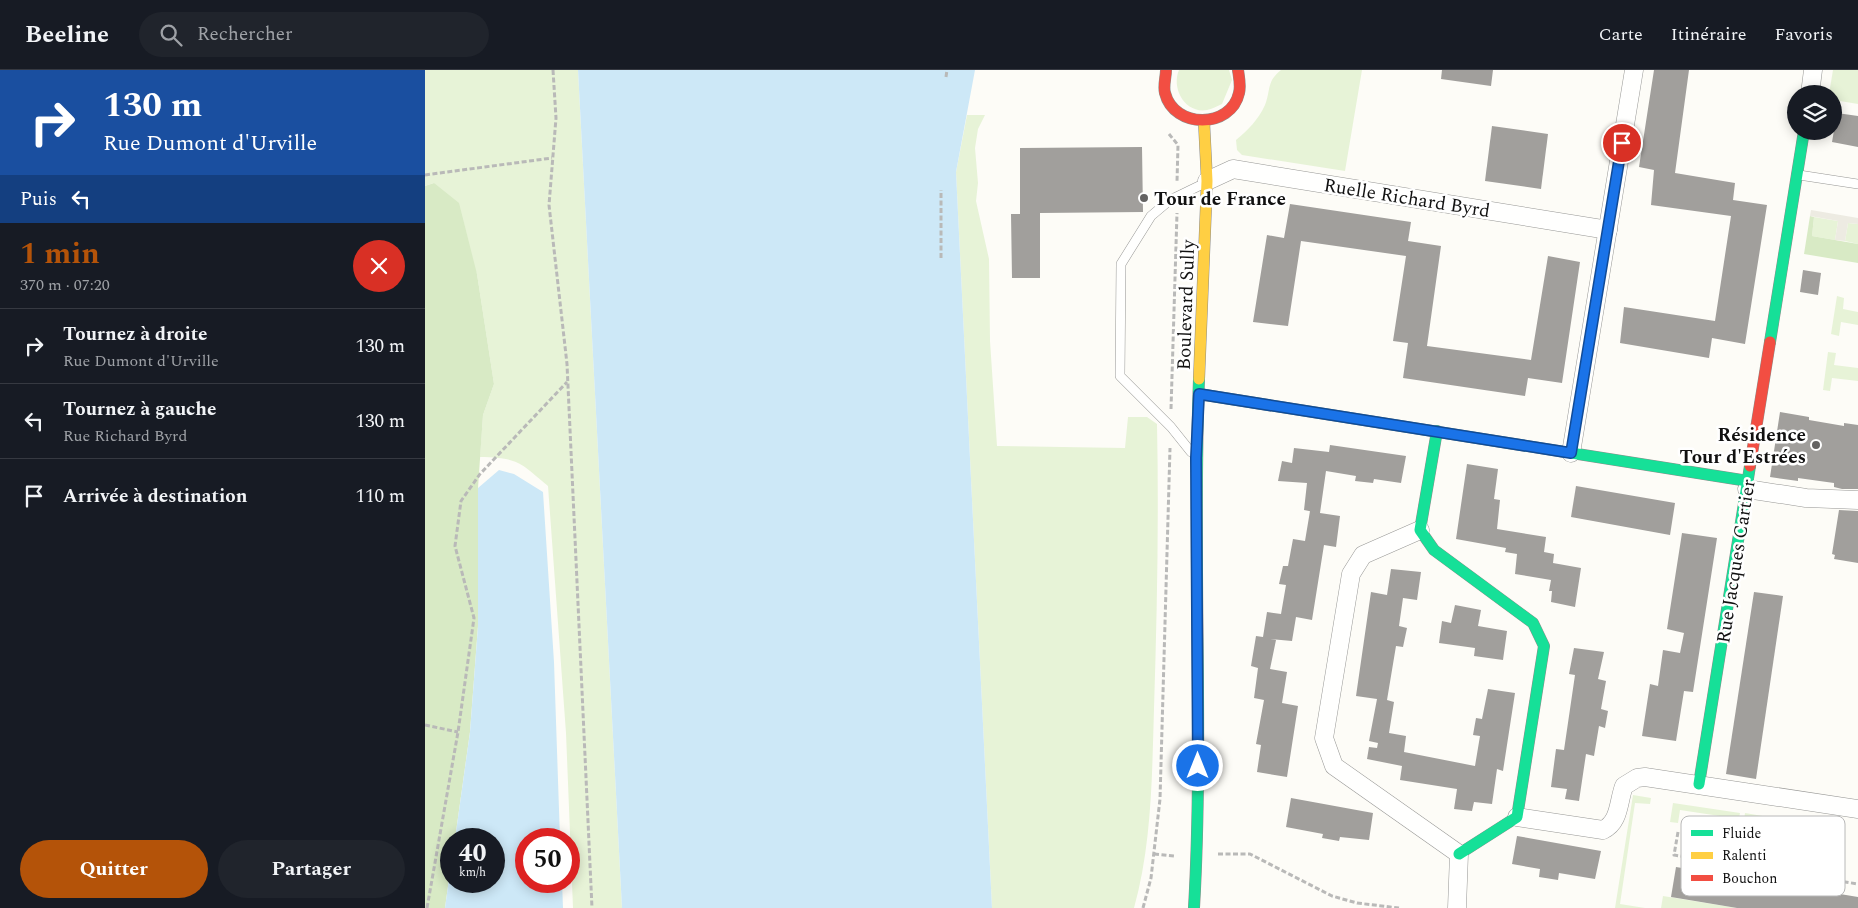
<!DOCTYPE html>
<html lang="fr">
<meta charset="utf-8">
<style>
:root{--surface:#171b24;--page:#20242c;--text:#f1f3f6;--muted:#9ea1a6;--line:#363941;--accent:#b45309}
body{margin:0;font-family:Spectral,serif;background:var(--page);color:var(--text);height:100vh;display:flex;flex-direction:column;font-size:19px;white-space:nowrap}
*{box-sizing:border-box;margin:0}
p{font-size:16px;color:var(--muted)}
.icon{flex:none;width:28px;height:28px;fill:none;stroke:currentColor;stroke-width:2;stroke-linecap:round;stroke-linejoin:round}
.map{position:relative;flex:1;overflow:hidden}
.panel{display:flex;flex-direction:column;background:var(--surface);width:425px}
.panel>*{flex:none}
.top-card{background:#1a4fa0;color:#fff;overflow:hidden}
.buttons{position:absolute;left:1362px;top:15px;display:grid;gap:10px}
.buttons a{display:grid;place-items:center;width:55px;height:55px;border-radius:50%;background:var(--surface);box-shadow:0 2px 12px #0003;font-size:25px}
.speed{position:absolute;left:15px;top:758px;display:flex;gap:10px;font-size:25px;font-weight:700;text-align:center}
.speed>*{display:grid;place-content:center;width:65px;height:65px;border-radius:50%;background:var(--surface);box-shadow:0 2px 12px #0003;line-height:1}
.speed small{font-size:12px;font-weight:400}
.speed .limit{border:8px solid #d22;background:#fff;color:#111}
.pin{position:absolute;display:grid;place-items:center;width:42px;height:42px;color:#fff;margin:-21px;border:2px solid #fff;border-radius:50%;box-shadow:0 1px 5px #0007}
.me{position:absolute;width:55px;margin:-28px;rotate:0deg;stroke-linejoin:round;filter:drop-shadow(0 0 4px #0008)}
.turn{display:flex;align-items:center;gap:18px;height:105px;padding:0 20px;font-size:22px}
.turn .icon{width:65px;height:65px;stroke-width:2.5}
.turn b{display:block;font-size:35px;line-height:42px}
.then{display:flex;align-items:center;height:48px;padding:0 20px;background:#0003;gap:10px;font-size:19px}
.round{display:grid;place-items:center;flex:none;width:52px;height:52px;border-radius:26px;background:var(--page)}
.overview{display:flex;align-items:center;justify-content:space-between;height:85px;padding:0 20px}
h1{font-size:30px;font-weight:700;line-height:38px;color:var(--accent)}
.primary-button{display:flex;gap:10px;margin-top:auto;padding:10px 20px}
.primary-button a{flex:1;height:58px;border-radius:30px;background:var(--accent);color:#fff;font-size:20px;font-weight:700;line-height:58px;text-align:center}
.primary-button a+a{background:var(--page);color:var(--text)}
ul{padding:0;list-style:none}
li{display:flex;align-items:center;gap:15px;height:75px;padding:0 20px;border-top:1px solid var(--line)}
li div{flex:1}
li b{display:block;font-size:19px}
li em{font-style:normal}
header{display:flex;align-items:center;gap:30px;box-sizing:border-box;height:70px;padding:0 25px;background:var(--surface);border-bottom:1px solid var(--line)}
header strong{font-size:24px}
nav{display:flex;gap:28px;margin-inline-start:auto;font-size:18px}
.search{width:350px;height:45px;background:var(--page);display:flex;align-items:center;gap:12px;box-sizing:border-box;padding:0 18px;border-radius:28px;color:var(--muted);font-size:19px}
main{display:flex;flex:1;min-height:0}
.map>svg:first-child{display:block}
.green{fill:#e7f3d7}
.forest{fill:#d8eac5}
.plaza{fill:#edebe2}
.water{fill:#cde8f7}
.building{fill:#a19f9c}
.lines{fill:none;stroke-linecap:round;stroke-linejoin:round}
.lane-casing{stroke:#979795;stroke-width:10}
.street-casing{stroke:#979795;stroke-width:19}
.fast-casing{stroke:#8e8d8b;stroke-width:12}
.slow-casing{stroke:#8e8d8b;stroke-width:12}
.jam-casing{stroke:#8e8d8b;stroke-width:12}
.path{stroke:#b9b9b8;stroke-width:3;stroke-dasharray:5 2.5;stroke-linecap:butt}
.lane{stroke:#fffffe;stroke-width:9}
.street{stroke:#fffffe;stroke-width:18}
.fast{stroke:#16e098;stroke-width:11}
.slow{stroke:#ffcf43;stroke-width:11}
.jam{stroke:#f24e42;stroke-width:11}
.route-casing{stroke:#114b97;stroke-width:12}
.route{stroke:#1a73e8;stroke-width:9}
.poi-dot{fill:#646362;stroke:#fff;stroke-width:2}
.labels{text-anchor:middle;stroke-width:5;stroke-linejoin:round;paint-order:stroke}
.street-label{font-size:19px;fill:#111;stroke:#fff}
.poi-label{font-size:19px;font-weight:bold;fill:#111;stroke:#fff;text-anchor:start}
.key{fill:#fff;stroke:#b8b8b8;stroke-width:1}
.key-label{font-size:14px;fill:#111}
</style>
<header>
<strong>Beeline</strong>
<div class="search"><svg class="icon" aria-label="search" viewBox="0 0 24 24"><circle cx="10" cy="10" r="6"/><path d="M15 15l6 6"/></svg>Rechercher</div>
<nav><a>Carte</a><a>Itinéraire</a><a>Favoris</a></nav>
</header>
<main>
<section class="panel">
<div class="top-card">
<div class="turn"><svg class="icon" aria-label="right" viewBox="0 0 24 24"><path d="M7 20v-9h11M14 6l5 5-5 5"/></svg><div><b>130 m</b>Rue Dumont d'Urville</div></div>
<div class="then">Puis<svg class="icon" aria-label="left" viewBox="0 0 24 24"><path d="M17 20v-9H6M10 6l-5 5 5 5"/></svg></div>
</div>
<div class="overview"><div><h1>1 min</h1><p>370 m · 07:20</p></div><a class="round" style="background:#d93025;color:#fff"><svg class="icon" aria-label="close" viewBox="0 0 24 24"><path d="M6 6l12 12M18 6L6 18"/></svg></a></div>
<ul>
<li><svg class="icon" aria-label="right" viewBox="0 0 24 24"><path d="M7 20v-9h11M14 6l5 5-5 5"/></svg><div><b>Tournez à droite</b><p>Rue Dumont d'Urville</p></div><em>130 m</em></li>
<li><svg class="icon" aria-label="left" viewBox="0 0 24 24"><path d="M17 20v-9H6M10 6l-5 5 5 5"/></svg><div><b>Tournez à gauche</b><p>Rue Richard Byrd</p></div><em>130 m</em></li>
<li><svg class="icon" aria-label="arrive" viewBox="0 0 24 24"><path d="M6 21V4h12l-3 4 3 4H6"/></svg><div><b>Arrivée à destination</b></div><em>110 m</em></li>
</ul>
<div class="primary-button"><a>Quitter</a><a>Partager</a></div>
</section>
<div class="map">
<svg width="1433" height="838" viewBox="0 0 1433 838">
<rect width="100%" height="100%" fill="#fdfcf7"/>
<g class="green">
<path d="M0,0H153L197,838H148L141,663L123,416C94,392 94,388 55,387L58,345L69,314L52,204L9,113L0,116Z"/>
<path d="M754,0H804L807,10L797,34C792,36 787,39 782,40C760,44 746,18 754,0Z"/>
<path d="M856,0H937L920,101L817,85L812,80L811,70C823,60 833,50 840,35C846,20 841,12 856,0Z"/>
<path d="M1408,0H1433V34L1409,30V24H1404Z"/>
<path d="M542,45H560L553,59L550,78L553,113L551,131L564,189L565,271L572,376L700,378L703,347H722L732,354C734,449 732,544 729,639C727,704 727,774 709,838H567L531,102Z"/>
<path d="M1389,147L1413,151L1410,170L1387,166Z"/>
<path d="M1423,153L1433,154V174L1420,171Z"/>
<path d="M1412,226L1419,228L1418,239L1433,242V255L1416,252L1414,266L1406,264Z"/>
<path d="M1403,282L1411,283L1409,295L1433,298V311L1407,308L1405,321L1398,320Z"/>
<path d="M1208,725L1226,728L1225,734L1210,733L1195,834L1220,838H1190Z"/>
<path d="M1248,733L1315,743L1311,763L1306,762L1308,748L1255,740L1253,753L1245,752Z"/>
<path d="M1320,743L1419,760L1416,779L1411,778L1413,764L1324,750L1321,765L1317,764Z"/>
<path d="M1238,826L1312,838H1236Z"/>
</g>
<g class="forest">
<path d="M9,113L34,133L52,204L69,314L58,345L53,418V556L45,662L30,769H26V794L20,838H0V116Z"/>
<path d="M1385,146L1389,147L1387,166L1433,174V193L1379,184Z"/>
</g>
<path class="plaza" d="M1386,140L1433,148V154L1423,153L1420,171L1410,170L1413,151L1385,146Z"/>
<g class="water">
<path d="M153,0H550L531,102L567,838H197Z"/>
<path d="M74,400L89,404L118,422L129,592L135,769H101V811H137L138,838H20L26,794V811H69V769H30L45,662L53,556V418Z"/>
</g>
<g class="building">
<path d="M1017,0H1068L1066,16L1016,9Z"/>
<path d="M1229,0H1264L1250,103L1310,113L1308,130L1342,135L1320,274L1287,268L1284,288L1195,273L1199,237L1290,251L1306,146L1226,135L1229,100L1214,97Z"/>
<path d="M1412,43L1433,46V77L1407,72Z"/>
<path d="M1067,56L1123,64L1116,119L1060,111Z"/>
<path d="M717,77L718,142L615,143V208H587L586,144H595V78Z"/>
<path d="M865,134L986,152L983,171L1016,176L1002,276L1106,290L1123,186L1155,192L1137,313L1103,308L1100,326L978,308L983,273L968,271L981,186L876,171L863,256L828,252L842,165L859,168Z"/>
<path d="M1378,200L1396,203L1393,225L1375,222Z"/>
<path d="M1355,342L1384,347V350L1419,356V353L1433,355V419H1417L1409,417V413L1373,408V411L1345,407Z"/>
<path d="M905,375L981,386L976,413L949,409L948,413L930,411L931,406L901,401L895,443L915,446L911,477L899,475L887,550L871,547L867,571L845,569L851,570L845,599L862,602L857,633L873,636L862,707L832,702L836,675L831,674L839,630L829,628L833,598L826,596L831,566L838,567L842,542L856,544L861,515L854,514L858,496H863L868,469L880,471L885,441L894,443L879,440L882,413L853,411L857,391L867,393L869,378L904,382Z"/>
<path d="M1042,394L1073,399L1069,429L1075,430L1072,459L1121,467L1119,482L1129,484L1128,493L1156,498L1150,537L1126,532L1127,521H1124L1126,510L1090,504L1092,484L1080,482L1081,478L1031,469Z"/>
<path d="M1151,416L1250,433L1245,465L1146,447Z"/>
<path d="M1414,440L1433,441V493L1409,489L1410,485L1407,484Z"/>
<path d="M1257,463L1292,468L1268,622L1259,621L1251,671L1217,666L1225,614L1233,616L1238,580L1255,583L1259,563L1242,559Z"/>
<path d="M966,499L996,502L992,530L978,528L974,556L982,558L978,577L971,576L962,630L969,632L964,663L981,666L979,682L1050,696L1055,666L1048,665L1051,648L1057,649L1063,619L1090,623L1078,701L1072,699L1067,734L1049,732L1047,741L1029,739L1032,719L975,710L977,696L942,689L944,677L952,678L953,673L944,671L952,629L931,626L946,522L962,525Z"/>
<path d="M1329,522L1358,526L1331,709L1301,704Z"/>
<path d="M1030,535L1056,540L1053,556L1082,561L1078,590L1049,586L1050,578L1014,573L1017,551L1026,553Z"/>
<path d="M1149,578L1179,582L1173,609L1181,611L1176,639L1183,641L1180,658L1174,656L1169,686L1161,684L1154,731L1140,729L1142,719L1126,717L1131,679L1139,680L1150,605L1144,604Z"/>
<path d="M866,728L948,743L944,770L915,767L914,771L897,768L898,764L861,757Z"/>
<path d="M1092,766L1176,781L1170,809L1134,803L1133,810L1114,807L1115,799L1087,794Z"/>
<path d="M1251,797L1433,827V838H1312L1246,827Z"/>
</g>
<g class="lines">
<defs>
<g id="lane">
<path d="M1374,105L1433,114"/>
<path d="M766,382L746,357L695,306L696,194L726,146L745,130L778,114"/>
</g>
<g id="street">
<path d="M1385,24L1388,0"/>
<path d="M782,111L808,99L1183,160"/>
<path d="M1146,383L1209,0"/>
<path d="M1322,419L1381,428L1433,430"/>
<path d="M995,460L938,485L926,504L899,668L909,696L1034,784L1032,838"/>
<path d="M1092,747L1178,760C1195,752 1193,732 1199,716L1212,708L1220,707L1433,739"/>
</g>
<g id="fast">
<path d="M1345,272L1379,61"/>
<path d="M774,324L1323,411"/>
<path d="M1012,361L995,460L1009,480L1108,553L1119,576L1092,747L1034,784"/>
<path d="M1274,714L1325,396"/>
<path d="M769,838C779,662 767,486 774,309"/>
</g>
<path id="slow" d="M774,309L782,111L779,52"/>
<g id="jam">
<path d="M741,0C741,7 738,16 740,23C749,59 806,59 814,23C816,16 814,7 813,0"/>
<path d="M1325,396L1345,272"/>
</g>
</defs>
<use href="#lane" class="lane-casing"/>
<use href="#street" class="street-casing"/>
<use href="#fast" class="fast-casing"/>
<use href="#slow" class="slow-casing"/>
<use href="#jam" class="jam-casing"/>
<g class="path">
<path d="M128,0L131,48L124,135L142,294L167,838"/>
<path d="M521,7L522,0"/>
<path d="M744,64L753,75L752,112"/>
<path d="M0,105L127,88"/>
<path d="M516,188V120"/>
<path d="M746,339L752,143"/>
<path d="M0,655L33,662"/>
<path d="M1253,762L1249,785L1433,814"/>
<path d="M729,784L750,786"/>
<path d="M793,784H825L907,826L932,833L974,838"/>
<path d="M1279,801L1281,790"/>
<path d="M1331,810L1332,798"/>
<path d="M1381,818L1383,806"/>
<path d="M1410,823L1412,811"/>
<path d="M2,838L33,662L49,548L30,476L36,431L55,404L142,312"/>
<path d="M718,838L726,808L735,729L745,378"/>
</g>
<use href="#lane" class="lane"/>
<use href="#street" class="street"/>
<use href="#fast" class="fast"/>
<use href="#slow" class="slow"/>
<use href="#jam" class="jam"/>
</g>
<g class="lines">
<defs>
<path id="route" d="M773,696L771,388L774,324L1146,383L1197,73"/>
</defs>
<use href="#route" class="route-casing"/>
<use href="#route" class="route"/>
</g>
<g class="poi-dot">
<circle cx="719" cy="128" r="5"/>
<circle cx="1391" cy="375" r="5"/>
</g>
<g class="labels">
<g class="street-label">
<text transform="translate(982 127) rotate(9)" y="7">Ruelle Richard Byrd</text>
<text transform="translate(760 235) rotate(-88)" y="7">Boulevard Sully</text>
<text transform="translate(1310 491) rotate(-81)" y="7">Rue Jacques Cartier</text>
</g>
<g class="poi-label">
<text x="729" y="135">Tour de France</text>
<text x="1381" y="371" text-anchor="end">Résidence<tspan x="1381" dy="22">Tour d'Estrées</tspan></text>
</g>
</g>
<rect x="1256" y="746" width="164" height="80" rx="8" class="key"/>
<rect x="1266" y="760" width="22" height="6" fill="#16e098"/>
<rect x="1266" y="782" width="22" height="7" fill="#ffcf43"/>
<rect x="1266" y="805" width="22" height="6" fill="#f24e42"/>
<g class="key-label">
<text x="1297" y="768">Fluide</text>
<text x="1297" y="790">Ralenti</text>
<text x="1297" y="813">Bouchon</text>
</g>
</svg>
<div class="buttons">
<a><svg class="icon" aria-label="layers" viewBox="0 0 24 24"><path d="M12 4l9 5-9 5-9-5zM3 14l9 5 9-5"/></svg></a>
</div>
<div class="speed"><div>40<small>km/h</small></div><div class="limit">50</div></div>
<div class="pin" style="left:1197px;top:73px;background:#d93025"><svg class="icon" aria-label="arrive" viewBox="0 0 24 24"><path d="M6 21V4h12l-3 4 3 4H6"/></svg></div>
<svg class="me" style="left:773px;top:696px" viewBox="-20 -20 40 40"><circle r="17" fill="#1a73e8" stroke="#fff" stroke-width="3"/><path d="M0-11L8 9 0 5-8 9z" fill="#fff"/></svg>
</div>
</main>
